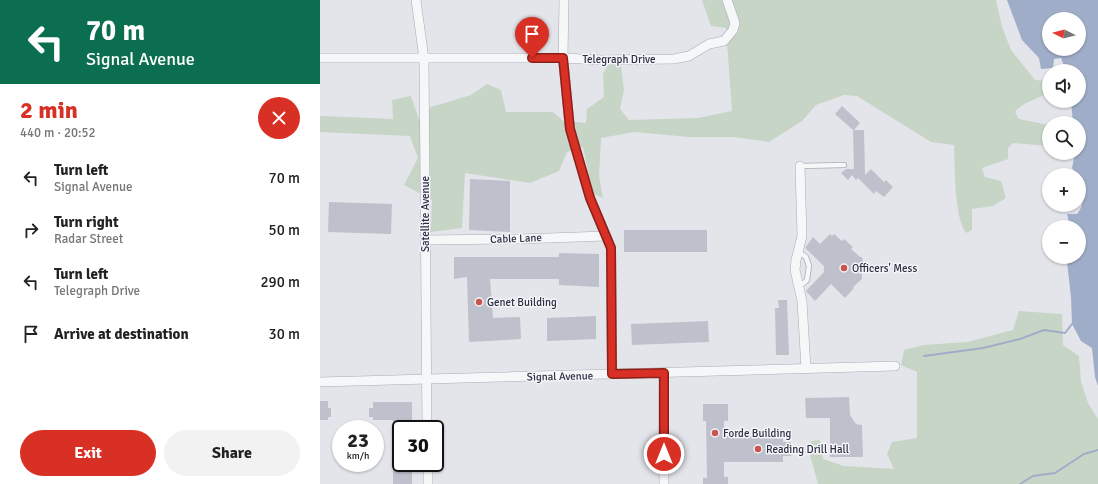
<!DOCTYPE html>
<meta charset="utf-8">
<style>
:root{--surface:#fff;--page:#f2f2f2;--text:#222;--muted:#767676;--accent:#d93025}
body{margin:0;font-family:Signika,sans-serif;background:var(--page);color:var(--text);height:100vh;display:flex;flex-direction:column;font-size:15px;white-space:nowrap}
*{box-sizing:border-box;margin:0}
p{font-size:13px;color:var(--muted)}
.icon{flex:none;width:22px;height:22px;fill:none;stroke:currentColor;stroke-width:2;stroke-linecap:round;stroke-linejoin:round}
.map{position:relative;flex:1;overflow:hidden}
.panel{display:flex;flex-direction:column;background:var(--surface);width:320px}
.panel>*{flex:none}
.hud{background:#0b6e4f;color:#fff;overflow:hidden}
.needle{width:26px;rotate:276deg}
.buttons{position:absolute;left:722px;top:12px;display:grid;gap:8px}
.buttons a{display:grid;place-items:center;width:44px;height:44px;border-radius:50%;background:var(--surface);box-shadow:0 1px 3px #0004;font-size:20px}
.speed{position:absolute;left:12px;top:420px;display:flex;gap:8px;font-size:20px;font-weight:700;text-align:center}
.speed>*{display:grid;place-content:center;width:52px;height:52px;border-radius:50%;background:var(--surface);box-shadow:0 1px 3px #0004;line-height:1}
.speed small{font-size:10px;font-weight:400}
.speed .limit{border:2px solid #111;border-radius:6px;background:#fff;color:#111}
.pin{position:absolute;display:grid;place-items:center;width:34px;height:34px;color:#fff;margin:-41px -17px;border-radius:50% 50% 50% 0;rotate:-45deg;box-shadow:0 0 4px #0007}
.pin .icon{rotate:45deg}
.me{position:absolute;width:44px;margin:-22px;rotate:0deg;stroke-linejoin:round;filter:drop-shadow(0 0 3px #0008)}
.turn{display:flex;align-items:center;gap:14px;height:84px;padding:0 20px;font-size:18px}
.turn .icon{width:52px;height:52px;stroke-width:2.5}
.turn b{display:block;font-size:28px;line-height:34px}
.round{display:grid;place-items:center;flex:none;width:42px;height:42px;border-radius:21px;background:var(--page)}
.head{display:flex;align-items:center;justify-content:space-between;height:68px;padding:0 20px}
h1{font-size:24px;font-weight:800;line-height:30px;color:var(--accent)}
.primary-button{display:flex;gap:8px;margin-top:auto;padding:8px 20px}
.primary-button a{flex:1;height:46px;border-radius:24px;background:var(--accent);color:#fff;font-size:16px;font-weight:800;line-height:46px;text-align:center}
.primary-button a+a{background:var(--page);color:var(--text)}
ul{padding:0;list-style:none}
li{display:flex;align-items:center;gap:12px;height:52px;padding:0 20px}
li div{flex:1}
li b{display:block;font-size:15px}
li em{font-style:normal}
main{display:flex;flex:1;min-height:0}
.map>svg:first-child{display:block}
.green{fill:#c6d5c5}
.water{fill:#a0adc9;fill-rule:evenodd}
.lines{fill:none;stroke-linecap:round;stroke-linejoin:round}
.stream{stroke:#a0adc9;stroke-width:2}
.building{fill:#bec0cb}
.lane-casing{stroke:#a9abb5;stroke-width:6}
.street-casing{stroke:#a9abb5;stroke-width:10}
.lane{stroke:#f6f7f9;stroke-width:4.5}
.street{stroke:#f6f7f9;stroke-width:9}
.route-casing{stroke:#8d1f18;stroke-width:10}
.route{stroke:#d93025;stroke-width:7}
.poi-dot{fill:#ca524f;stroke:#f3f5f8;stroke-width:1.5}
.labels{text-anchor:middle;stroke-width:3;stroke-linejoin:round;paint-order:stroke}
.street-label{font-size:11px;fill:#2c3043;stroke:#f3f5f8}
.poi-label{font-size:11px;fill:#2c3043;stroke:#f3f5f8;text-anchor:start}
</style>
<main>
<section class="panel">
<div class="hud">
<div class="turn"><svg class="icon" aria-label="left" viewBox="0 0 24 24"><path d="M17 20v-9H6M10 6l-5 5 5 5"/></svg><div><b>70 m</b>Signal Avenue</div></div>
</div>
<div class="head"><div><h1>2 min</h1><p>440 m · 20:52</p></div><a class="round" style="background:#d93025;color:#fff"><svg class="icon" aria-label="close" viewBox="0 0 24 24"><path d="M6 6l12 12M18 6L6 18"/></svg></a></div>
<ul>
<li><svg class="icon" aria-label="left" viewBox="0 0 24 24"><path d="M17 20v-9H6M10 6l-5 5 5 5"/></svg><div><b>Turn left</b><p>Signal Avenue</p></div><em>70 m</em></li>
<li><svg class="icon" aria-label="right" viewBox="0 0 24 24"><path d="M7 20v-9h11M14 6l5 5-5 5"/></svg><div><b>Turn right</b><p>Radar Street</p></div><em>50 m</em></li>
<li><svg class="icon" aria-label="left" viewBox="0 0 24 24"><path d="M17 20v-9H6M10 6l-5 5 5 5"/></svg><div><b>Turn left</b><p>Telegraph Drive</p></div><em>290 m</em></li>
<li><svg class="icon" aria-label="arrive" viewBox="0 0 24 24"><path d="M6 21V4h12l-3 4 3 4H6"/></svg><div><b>Arrive at destination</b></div><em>30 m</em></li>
</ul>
<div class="primary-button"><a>Exit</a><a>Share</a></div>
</section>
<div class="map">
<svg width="778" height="484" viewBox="0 0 778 484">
<rect width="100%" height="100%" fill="#e4e5eb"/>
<g class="green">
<path d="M382,0H676L682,27L691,50L715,80L728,81L726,94C715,100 703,102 695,112L699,119L729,125V146L693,143L688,148V159L662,168L665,177L681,181L686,198L673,206L652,209V230L646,233C634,217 635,166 634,145L611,142L537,96L524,95L496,105L482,121L449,142L414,137H369L314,132L281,138L279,176L283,198L273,194L263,147L247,152L239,171L210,183L145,173L142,228L111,232L112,200L84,185L98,158L90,136L0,132V116L73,119L72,100L91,96L99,120L111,107L151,95L167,84L181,90L186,112H233L243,121L266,123L267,109L284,97L283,74L289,63L301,67L304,90L300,109L309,120L378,118L412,111L406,28L391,26Z"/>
<path d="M699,311L742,314L743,345L759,356L761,382L768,403L778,419V484H498L490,455L491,441L500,440L503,459L524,466L574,469L567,454L572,442L597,438V372L581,365L584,350L604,345L647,342L693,330Z"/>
</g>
<path class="water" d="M687,0H778V386L775,377L772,348L761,341L752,324L751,297L747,262V257H759V227H750L747,214H757C768,201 759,190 759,175H757L752,168L755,153H759V123H753L751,101H759V71H746L741,58L734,59L733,68L721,69L719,58L702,40ZM729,19H759V49H729Z"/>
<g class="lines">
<g class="stream">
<path d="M604,356L663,348L700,339L724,330L745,333L752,324"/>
<path d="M700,484L713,476L735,473L764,454L778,450"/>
</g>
</g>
<g class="building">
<path d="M522,106L540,123L534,130H544L545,175L551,169L564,182L566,180L573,187L564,197L556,191L554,194L538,178L536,180L532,175L528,180L521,173L526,169H534L533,130L515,114Z"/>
<path d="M150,179L190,181V232L149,230Z"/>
<path d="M9,202L72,204L71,234L8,232Z"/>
<rect x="304" y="230" width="83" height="22"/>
<path d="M510,234L512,236L514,234L522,241L524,239L533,247L531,249L540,257H542L545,271H542V279L533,287L534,288L525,298L511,284L495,301L486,291L504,272V266L485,248L493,237L500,244Z"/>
<path d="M239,253L279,254V287L239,285V279H170L173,318L200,317L201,339L149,342L147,277L134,279V257H239Z"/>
<path d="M458,300H467L469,355H456L455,308H459Z"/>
<path d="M276,316V339L227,341V318Z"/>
<path d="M388,321L389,342L312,345L311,324Z"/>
<path d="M529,397L530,415L536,424L542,425L543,457H510V418H486L485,398Z"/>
<path d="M0,401H8V408H11V417H8V420H0Z"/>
<path d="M53,402H92V429H81V463H92V484H73V420H53V417H49V408H53Z"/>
<path d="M383,404H408V421H404V436H463V442H471V456H463V462H404V477H408V484H383V478H387L386,421H383Z"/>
</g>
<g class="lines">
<defs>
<g id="lane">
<path d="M480,166L524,165"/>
<path d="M478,252L486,257L489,266L487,280L479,287"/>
</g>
<g id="street">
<path d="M96,0L104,59L107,429"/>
<path d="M244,0L243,58L250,129L270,198L291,248L292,374"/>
<path d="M0,58H243L281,60L354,59L369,56L389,44L404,41L413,30L415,23L407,0"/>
<path d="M480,166L482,236L476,260L475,270L482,301L486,369"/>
<path d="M106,240L199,239L286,236"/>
<path d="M343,373L344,484"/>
<path d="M0,382L575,366"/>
<path d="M108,463V484"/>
</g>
</defs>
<use href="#lane" class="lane-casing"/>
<use href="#street" class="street-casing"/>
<use href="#lane" class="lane"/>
<use href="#street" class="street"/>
</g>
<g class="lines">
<defs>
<path id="route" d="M212,58H243L250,129L270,198L291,248L292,374L344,373V454"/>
</defs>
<use href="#route" class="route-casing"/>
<use href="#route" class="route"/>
</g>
<g class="poi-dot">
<circle cx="524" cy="268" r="4"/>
<circle cx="159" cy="302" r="4"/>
<circle cx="395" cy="433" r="4"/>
<circle cx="438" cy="449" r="4"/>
</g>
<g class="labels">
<g class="street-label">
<text x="299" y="63">Telegraph Drive</text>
<text transform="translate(105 214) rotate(-90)" y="4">Satellite Avenue</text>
<text transform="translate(196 238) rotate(-2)" y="4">Cable Lane</text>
<text transform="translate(240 376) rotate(-1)" y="4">Signal Avenue</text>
</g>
<g class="poi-label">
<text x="532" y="272">Officers' Mess</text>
<text x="167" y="306">Genet Building</text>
<text x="403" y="437">Forde Building</text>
<text x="446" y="453">Reading Drill Hall</text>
</g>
</g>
</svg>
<div class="buttons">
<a><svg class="needle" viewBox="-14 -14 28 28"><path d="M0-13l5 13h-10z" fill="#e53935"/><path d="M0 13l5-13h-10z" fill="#767676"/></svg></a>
<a><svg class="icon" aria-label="sound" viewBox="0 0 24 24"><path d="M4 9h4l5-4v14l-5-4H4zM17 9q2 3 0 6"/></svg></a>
<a><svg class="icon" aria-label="search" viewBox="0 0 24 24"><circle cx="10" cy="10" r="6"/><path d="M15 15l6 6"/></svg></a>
<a>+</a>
<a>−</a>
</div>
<div class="speed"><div>23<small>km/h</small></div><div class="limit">30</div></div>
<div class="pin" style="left:212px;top:58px;background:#d93025"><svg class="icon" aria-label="arrive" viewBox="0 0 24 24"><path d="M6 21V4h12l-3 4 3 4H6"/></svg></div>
<svg class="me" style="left:344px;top:454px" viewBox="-20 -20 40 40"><circle r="17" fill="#d93025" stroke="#fff" stroke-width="3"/><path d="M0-11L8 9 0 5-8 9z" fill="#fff"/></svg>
</div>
</main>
